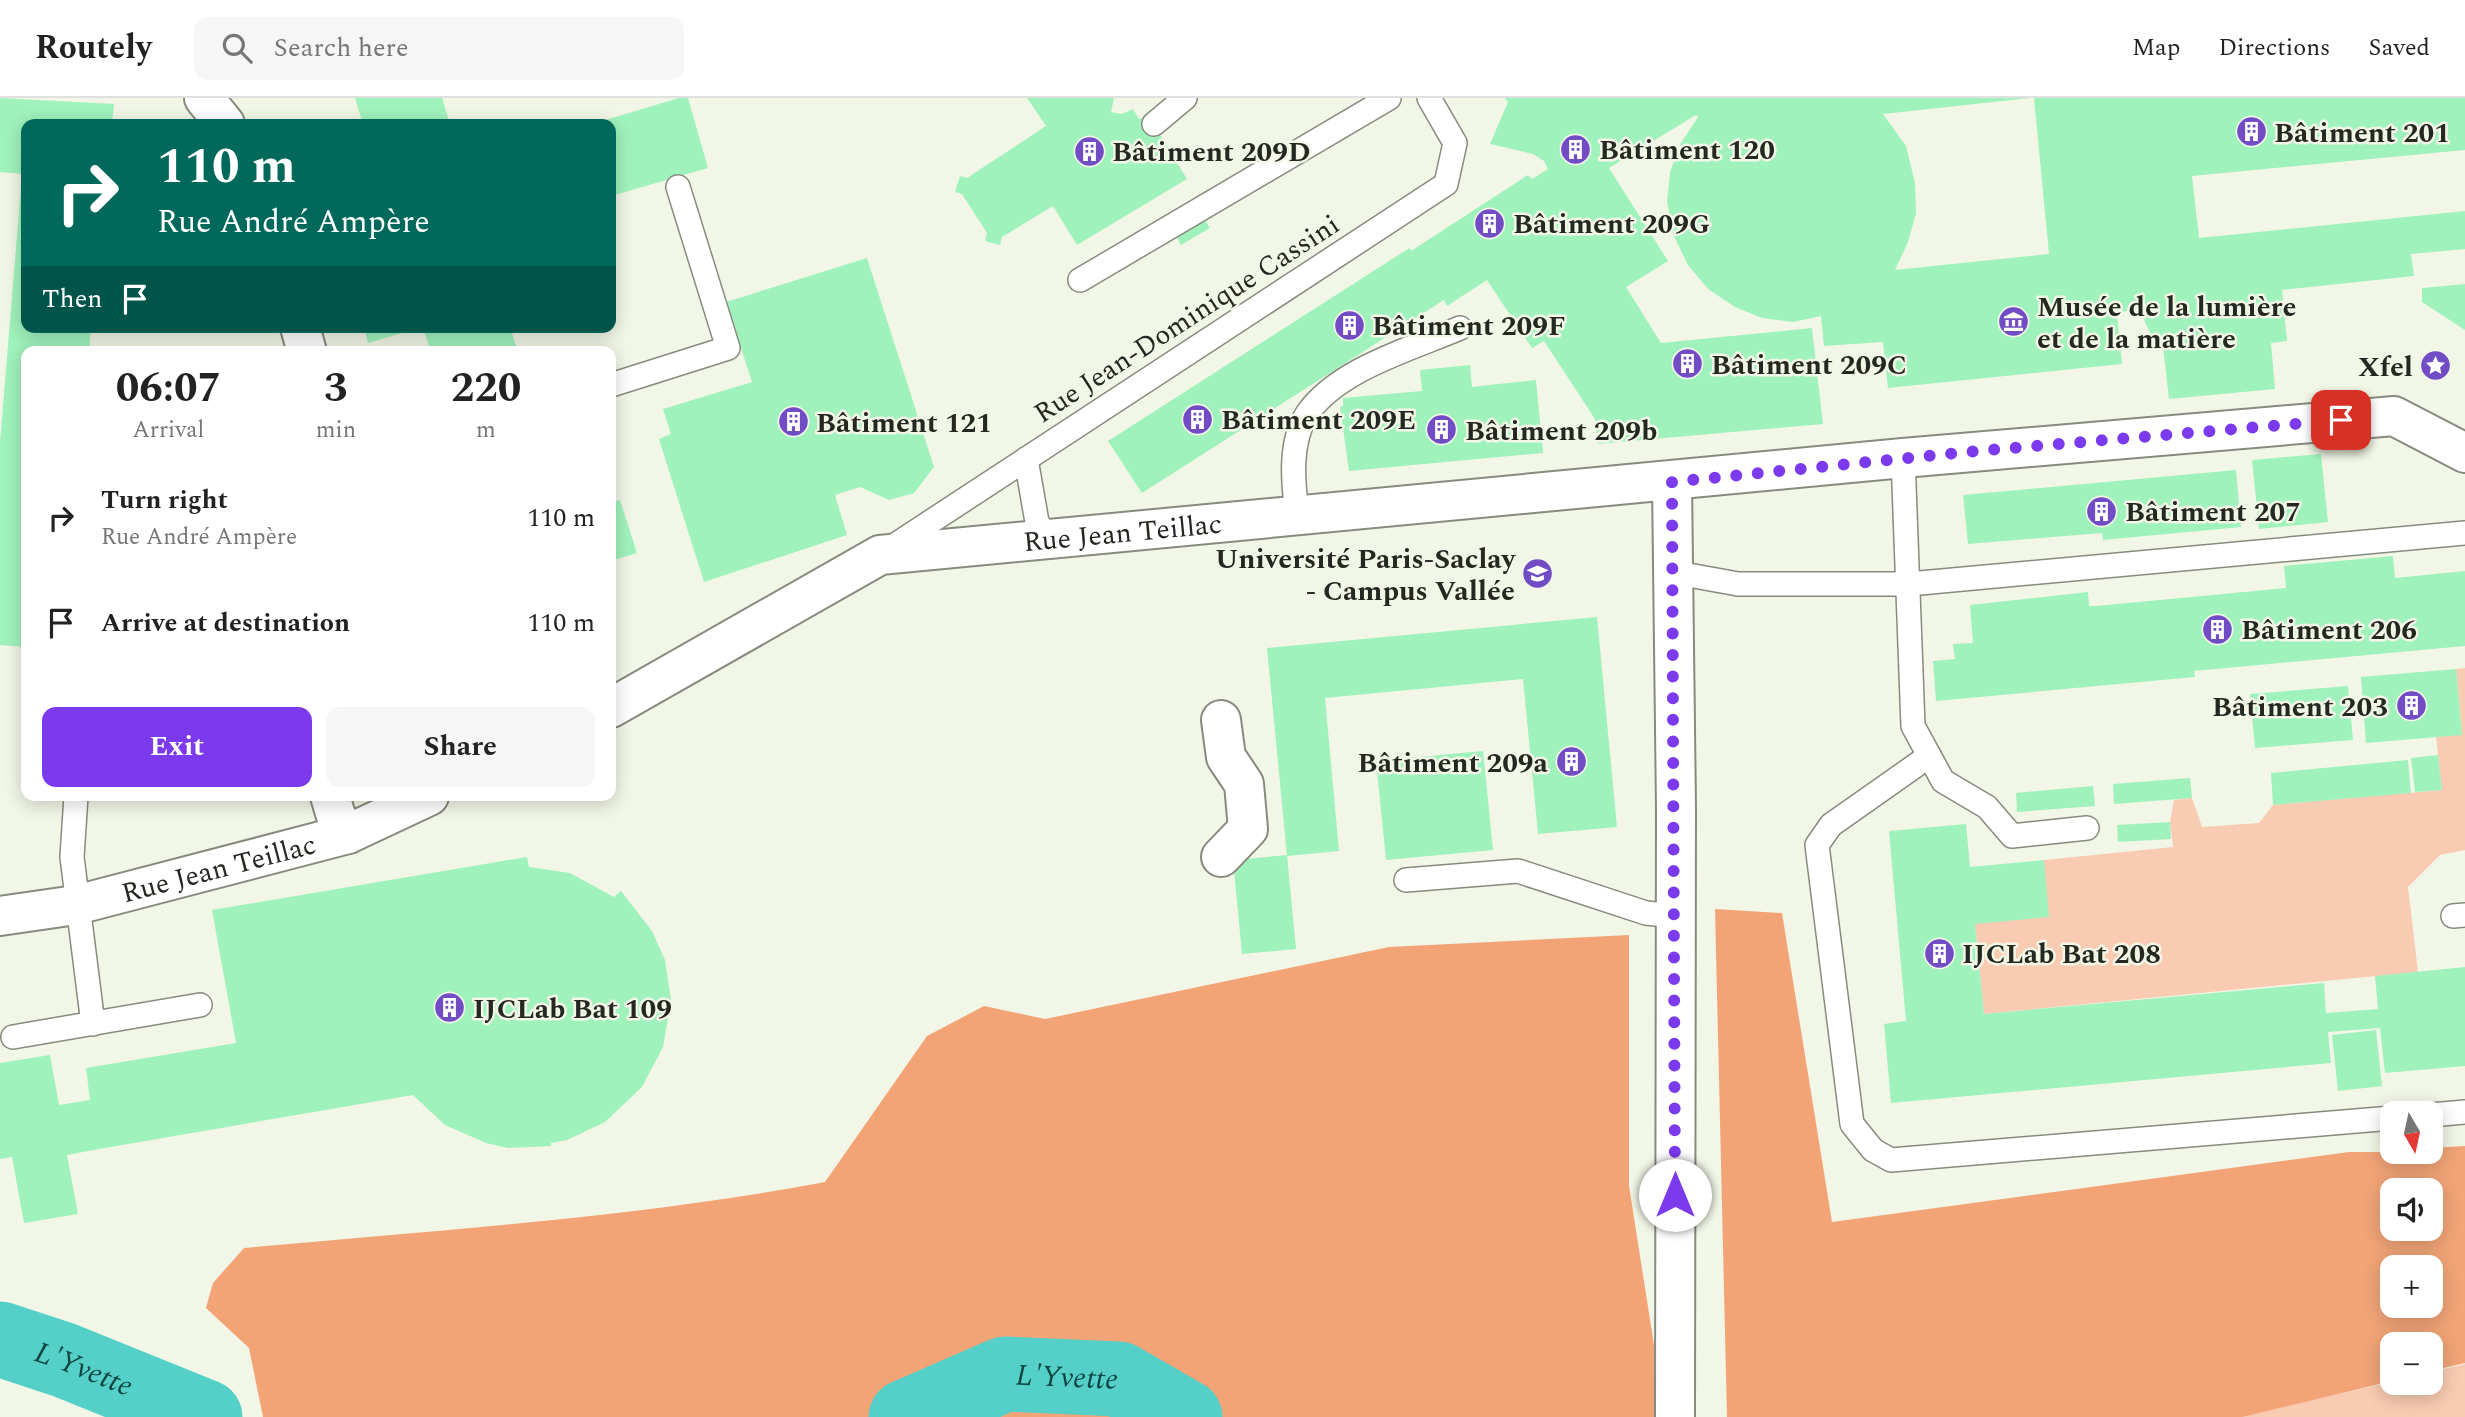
<!DOCTYPE html>
<meta charset="utf-8">
<style>
:root{--surface:#fff;--page:#f6f6f6;--text:#222;--muted:#767676;--line:#e0e0e0;--accent:#7c3aed}
body{margin:0;font-family:Spectral,serif;background:var(--page);color:var(--text);height:100vh;display:flex;flex-direction:column;font-size:26px;white-space:nowrap}
*{box-sizing:border-box;margin:0}
p{font-size:23px;color:var(--muted)}
.icon{flex:none;width:38px;height:38px;fill:none;stroke:currentColor;stroke-width:2;stroke-linecap:round;stroke-linejoin:round}
.map{position:relative;flex:1;overflow:hidden}
.drawer{position:absolute;left:21px;top:248px;width:595px;height:455px;display:flex;flex-direction:column;background:var(--surface);border-radius:14px;box-shadow:0 4px 18px #0003}
.drawer>*{flex:none}
.top-card{position:absolute;left:21px;top:21px;width:595px;height:214px;border-radius:14px;box-shadow:0 4px 18px #0003;background:#00695c;color:#fff;overflow:hidden}
.needle{width:46px;rotate:171deg}
.tools{position:absolute;left:2380px;top:1003px;display:grid;gap:14px}
.tools a{display:grid;place-items:center;width:63px;height:63px;border-radius:14px;background:var(--surface);box-shadow:0 4px 18px #0003;font-size:35px}
.pin{position:absolute;display:grid;place-items:center;width:60px;height:60px;color:#fff;margin:-30px;border-radius:14px;box-shadow:0 4px 10px #0006}
.me{position:absolute;width:77px;margin:-38px;rotate:0deg;stroke-linejoin:round;filter:drop-shadow(0 0 5px #0008)}
.turn{display:flex;align-items:center;gap:24px;height:147px;padding:0 21px;font-size:32px}
.turn .icon{width:91px;height:91px;stroke-width:2.5}
.turn b{display:block;font-size:49px;line-height:60px}
.then{display:flex;align-items:center;height:66px;padding:0 21px;background:#0003;gap:14px;font-size:26px}
.eta{display:flex;justify-content:space-evenly;align-items:center;height:119px;text-align:center}
.eta b{font-size:42px;font-weight:700;line-height:49px}
.cta{display:flex;gap:14px;margin-top:auto;padding:14px 21px}
.cta a{flex:1;height:80px;border-radius:14px;background:var(--accent);color:#fff;font-size:28px;font-weight:700;line-height:80px;text-align:center}
.cta a+a{background:var(--page);color:var(--text)}
ul{padding:0;list-style:none}
li{display:flex;align-items:center;gap:21px;height:105px;padding:0 21px}
li div{flex:1}
li b{display:block;font-size:26px}
li em{font-style:normal}
header{display:flex;align-items:center;gap:42px;box-sizing:border-box;height:98px;padding:0 35px;background:var(--surface);border-bottom:2px solid var(--line)}
header strong{font-size:33px}
nav{display:flex;gap:38px;margin-inline-start:auto;font-size:24px}
.search{width:490px;height:63px;background:var(--page);display:flex;align-items:center;gap:18px;box-sizing:border-box;padding:0 24px;border-radius:14px;color:var(--muted);font-size:26px}
.map>svg:first-child{display:block}
.green{fill:#f9cbb2}
.forest{fill:#f2a477;fill-rule:evenodd}
.lines{fill:none;stroke-linecap:round;stroke-linejoin:round}
.river{stroke:#54d0c8;stroke-width:75}
.building{fill:#a0f2bc}
.service-casing{stroke:#878b7d;stroke-width:26}
.minor-casing{stroke:#878b7d;stroke-width:42}
.service{stroke:#fff;stroke-width:23}
.minor{stroke:#fff;stroke-width:38}
.route{stroke:#7c3aed;stroke-width:12;stroke-dasharray:0 21.6}
.labels{text-anchor:middle;stroke-width:5;stroke-linejoin:round;paint-order:stroke}
.poi-label{font-size:28px;font-weight:bold;fill:#252721;stroke:#f1f6e6;text-anchor:start}
.street-label{font-size:28px;fill:#252721;stroke:#f1f6e6}
.water-label{font-size:30px;font-style:italic;fill:#0e4643;stroke:#f1f6e6}
</style>
<header>
<strong>Routely</strong>
<div class="search"><svg class="icon" aria-label="search" viewBox="0 0 24 24"><circle cx="10" cy="10" r="6"/><path d="M15 15l6 6"/></svg>Search here</div>
<nav><a>Map</a><a>Directions</a><a>Saved</a></nav>
</header>
<div class="map">
<svg width="2465" height="1319" viewBox="0 0 2465 1319">
<rect width="100%" height="100%" fill="#f1f6e6"/>
<g class="green">
<path d="M2465,570V752L2440,757L2408,789L2418,874L1984,916L1975,826L2044,762L2173,749L2170,724L2174,702L2192,700L2202,729L2259,725L2273,707L2442,692L2436,639L2462,636L2456,571Z"/>
<path d="M2465,1266V1319H2232L2392,1284H2431V1274Z"/>
</g>
<g class="forest">
<path d="M1715,811L1782,815L1832,1124L2349,1054H2431V1050L2465,1048V1265L2431,1273V1246H2392V1283L2242,1319H1727ZM2392,1092H2431V1130H2392ZM2392,1169H2431V1208H2392Z"/>
<path d="M1629,837V1088L1657,1266L1654,1319H263L249,1250L206,1210L213,1185L244,1150C438,1132 633,1120 825,1084L927,938L984,908L1045,921L1389,849Z"/>
</g>
<g class="lines">
<g class="river">
<path id="s1" d="M0,1241L64,1262L205,1319"/>
<path id="s2" d="M906,1319L1005,1276L1119,1281L1185,1319"/>
</g>
</g>
<g class="building">
<path d="M0,0L114,6L112,26H26V229H91L89,254H26V549L0,547V345L22,76L0,74Z"/>
<path d="M355,0H442L450,26H363Z"/>
<path d="M679,0H688L708,70L611,98V26H592Z"/>
<path d="M1027,0H1114L1111,14L1122,16L1133,11L1139,21L1148,17L1187,81L1077,147L1053,108L1002,139L1000,147L985,143L987,135L962,96L955,94L960,78L967,80L1046,28Z"/>
<path d="M1505,0H2030L1883,16L1906,48L1915,85L1916,115L1908,144L1895,172L2049,156L2034,0H2465V52L2192,78L2199,140L2465,113V151L2411,156L2414,178L2282,192L2287,243L2271,245L2275,291L2169,301L2162,240L2153,241L2138,209L2117,216L2122,266L1888,290L1883,244L1824,248L1821,218L1793,224L1762,220L1735,209L1708,191L1688,167L1674,138L1667,104L1670,74L1681,45L1698,19L1696,17L1609,70L1668,163L1626,189L1661,245L1812,230L1823,326L1598,346L1595,321L1544,243L1532,250L1487,182L1447,208L1444,202L1142,395L1108,343L1400,156L1410,150L1411,153L1528,77L1532,81L1548,71L1544,63L1533,56L1490,46L1508,4Z"/>
<path d="M1204,121L1210,130L1181,147L1176,137Z"/>
<path d="M867,160L934,369L914,395L889,402L860,389L835,397L847,437L704,484L659,341L671,336L663,311L752,284L726,204Z"/>
<path d="M2465,186V232L2422,204V190Z"/>
<path d="M364,229H419V230L368,245Z"/>
<path d="M423,229H510L518,254H431Z"/>
<path d="M1470,267L1472,289L1536,282L1543,355L1349,373L1340,309L1343,308V300L1422,293L1420,272Z"/>
<path d="M2321,356L2328,424L2259,431L2252,362Z"/>
<path d="M2236,372L2241,429L2103,442L2102,435L1968,446L1963,397Z"/>
<path d="M620,402L637,455L611,463V405Z"/>
<path d="M2393,458L2395,480L2465,473V548L2194,573L2195,579L1936,603L1933,563L1955,561L1953,546L1973,545L1970,507L2088,494L2089,508H2096L2286,490L2284,468Z"/>
<path d="M1597,519L1617,729L1538,736L1523,581L1325,600L1339,753L1287,758L1267,550Z"/>
<path d="M2456,571L2462,637L2366,645L2361,579Z"/>
<path d="M2348,588L2353,642L2255,650L2250,596Z"/>
<path d="M1483,653L1493,752L1386,762L1376,663Z"/>
<path d="M2438,657L2442,692L2415,694L2411,660Z"/>
<path d="M2408,662L2411,695L2273,707L2271,675Z"/>
<path d="M2190,680L2192,700L2114,706L2113,686Z"/>
<path d="M2093,688L2095,708L2017,714L2016,695Z"/>
<path d="M2170,724L2171,741L2118,744L2117,727Z"/>
<path d="M1966,726L1970,769L2044,762L2049,819L1975,826L1984,916L2324,885L2326,915L2378,911L2375,878L2465,869V968L2385,975L2380,930L2328,934L2331,965L1891,1005L1884,926L1906,923L1889,733Z"/>
<path d="M1287,757L1296,851L1242,856L1233,762Z"/>
<path d="M527,759L529,769L570,775L614,799L621,793L652,833L665,862L671,902L663,949L642,989L605,1024L567,1042L551,1045V1048L508,1050L486,1045L445,1027L413,997L99,1051L67,1057L78,1116L24,1125L12,1059L0,1061V965L50,957L59,1007L90,1002L86,970L236,945L212,812Z"/>
<path d="M2376,932L2382,988L2338,993L2332,937Z"/>
</g>
<g class="lines">
<defs>
<g id="service">
<path d="M1154,26L1185,0"/>
<path d="M1080,182L1389,0"/>
<path d="M611,287L728,250L678,89"/>
<path d="M1903,360L1913,628L1943,683L1987,709L2012,738L2087,730"/>
<path d="M1026,361L1037,424L1049,441"/>
<path d="M1297,416C1293,385 1289,344 1307,316C1338,271 1411,251 1460,230"/>
<path d="M886,453L1446,86L1455,45L1429,0"/>
<path d="M1672,474L1738,486H1909L2465,435"/>
<path d="M1929,658L1831,727L1817,747L1852,1026L1873,1052L1891,1062L2392,1020"/>
<path d="M76,698L72,759L93,926"/>
<path d="M1406,782L1518,773L1646,815L1675,818"/>
<path d="M2453,818L2465,817"/>
<path d="M13,939L200,907"/>
<path d="M2431,1017L2465,1014"/>
</g>
<g id="minor">
<path d="M204,0L225,26"/>
<path d="M300,229L307,254"/>
<path d="M1672,384L1676,711L1675,1319"/>
<path id="s3" d="M611,610L880,457L1903,360L2394,318L2465,355"/>
<path d="M330,698L336,718L348,736"/>
<path d="M1221,759L1248,731L1244,686L1226,659L1221,622"/>
<path id="s4" d="M0,818L76,807L348,736L429,698"/>
</g>
</defs>
<use href="#service" class="service-casing"/>
<use href="#minor" class="minor-casing"/>
<use href="#service" class="service"/>
<use href="#minor" class="minor"/>
</g>
<g class="lines">
<path class="route" d="M1675,1097L1672,384L1977,353L2341,322"/>
</g>
<defs>
<symbol id="building-disc" viewBox="-11 -11 22 22"><circle r="9.5" fill="#714cc5" stroke="#f1f6e6"/><path d="M-4-6H4V6H1V3H-1V6H-4ZM-2.5-4.3h1.7v1.8h-1.7ZM.8-4.3h1.7v1.8H.8ZM-2.5-1h1.7V.8h-1.7ZM.8-1h1.7V.8H.8Z" fill="#fff"/></symbol>
<symbol id="museum-disc" viewBox="-11 -11 22 22"><circle r="9.5" fill="#714cc5" stroke="#f1f6e6"/><path d="M0-6L6-3V-2H-6V-3ZM-5-1h2V3h-2ZM-1-1h2V3h-2ZM3-1h2V3H3ZM-6 4H6V6H-6Z" fill="#fff"/></symbol>
<symbol id="sight-disc" viewBox="-11 -11 22 22"><circle r="9.5" fill="#714cc5" stroke="#f1f6e6"/><path d="M0-6L1.8-2.2L6-1.7L2.9 1.2L3.7 5.4L0 3.3L-3.7 5.4L-2.9 1.2L-6-1.7L-1.8-2.2Z" fill="#fff"/></symbol>
<symbol id="university-disc" viewBox="-11 -11 22 22"><circle r="9.5" fill="#714cc5" stroke="#f1f6e6"/><path d="M0-5L7-2L0 1L-7-2ZM-4 1L0 2.5L4 1V4Q0 6-4 4Z" fill="#fff"/></symbol>
</defs>
<g fill-rule="evenodd">
<use href="#building-disc" x="2234" y="16" width="35" height="35"/>
<use href="#building-disc" x="1558" y="34" width="35" height="35"/>
<use href="#building-disc" x="1072" y="36" width="35" height="35"/>
<use href="#building-disc" x="1472" y="108" width="35" height="35"/>
<use href="#museum-disc" x="1996" y="206" width="35" height="35"/>
<use href="#building-disc" x="1332" y="210" width="35" height="35"/>
<use href="#building-disc" x="1670" y="248" width="35" height="35"/>
<use href="#sight-disc" x="2418" y="250" width="35" height="35"/>
<use href="#building-disc" x="1180" y="304" width="35" height="35"/>
<use href="#building-disc" x="776" y="306" width="35" height="35"/>
<use href="#building-disc" x="1424" y="314" width="35" height="35"/>
<use href="#building-disc" x="2084" y="396" width="35" height="35"/>
<use href="#university-disc" x="1520" y="458" width="35" height="35"/>
<use href="#building-disc" x="2200" y="514" width="35" height="35"/>
<use href="#building-disc" x="2394" y="590" width="35" height="35"/>
<use href="#building-disc" x="1554" y="646" width="35" height="35"/>
<use href="#building-disc" x="1922" y="838" width="35" height="35"/>
<use href="#building-disc" x="432" y="892" width="35" height="35"/>
</g>
<g class="labels">
<g class="poi-label">
<text x="2274" y="44">Bâtiment 201</text>
<text x="1599" y="61">Bâtiment 120</text>
<text x="1112" y="63">Bâtiment 209D</text>
<text x="1513" y="135">Bâtiment 209G</text>
<text x="2037" y="218">Musée de la lumière<tspan x="2037" dy="32">et de la matière</tspan></text>
<text x="1372" y="237">Bâtiment 209F</text>
<text x="1711" y="276">Bâtiment 209C</text>
<text x="2413" y="278" text-anchor="end">Xfel</text>
<text x="1221" y="331">Bâtiment 209E</text>
<text x="816" y="334">Bâtiment 121</text>
<text x="1465" y="342">Bâtiment 209b</text>
<text x="2125" y="423">Bâtiment 207</text>
<text x="1515" y="470" text-anchor="end">Université Paris-Saclay<tspan x="1515" dy="32">- Campus Vallée</tspan></text>
<text x="2241" y="541">Bâtiment 206</text>
<text x="2388" y="618" text-anchor="end">Bâtiment 203</text>
<text x="1548" y="674" text-anchor="end">Bâtiment 209a</text>
<text x="1962" y="865">IJCLab Bat 208</text>
<text x="473" y="920">IJCLab Bat 109</text>
</g>
<g class="street-label">
<text transform="translate(1186 220) rotate(-33)" y="10">Rue Jean-Dominique Cassini</text>
<text dy="10" stroke="none"><textPath href="#s3" startOffset="553">Rue Jean Teillac</textPath></text>
<text dy="10" stroke="none"><textPath href="#s4" startOffset="224">Rue Jean Teillac</textPath></text>
</g>
<g class="water-label">
<text dy="10" stroke="none"><textPath href="#s1" startOffset="89">L'Yvette</textPath></text>
<text dy="10" stroke="none"><textPath href="#s2" startOffset="170">L'Yvette</textPath></text>
</g>
</g>
</svg>
<div class="tools">
<a><svg class="needle" viewBox="-14 -14 28 28"><path d="M0-13l5 13h-10z" fill="#e53935"/><path d="M0 13l5-13h-10z" fill="#767676"/></svg></a>
<a><svg class="icon" aria-label="sound" viewBox="0 0 24 24"><path d="M4 9h4l5-4v14l-5-4H4zM17 9q2 3 0 6"/></svg></a>
<a>+</a>
<a>−</a>
</div>
<div class="pin" style="left:2341px;top:322px;background:#d93025"><svg class="icon" aria-label="arrive" viewBox="0 0 24 24"><path d="M6 21V4h12l-3 4 3 4H6"/></svg></div>
<svg class="me" style="left:1675px;top:1097px" viewBox="-20 -20 40 40"><circle r="19" fill="#fff"/><path d="M0-13L10 11 0 6-10 11z" fill="#7c3aed"/></svg>
<div class="top-card">
<div class="turn"><svg class="icon" aria-label="right" viewBox="0 0 24 24"><path d="M7 20v-9h11M14 6l5 5-5 5"/></svg><div><b>110 m</b>Rue André Ampère</div></div>
<div class="then">Then<svg class="icon" aria-label="arrive" viewBox="0 0 24 24"><path d="M6 21V4h12l-3 4 3 4H6"/></svg></div>
</div>
<section class="drawer">
<div class="eta">
<div><b>06:07</b><p>Arrival</p></div>
<div><b>3</b><p>min</p></div>
<div><b>220</b><p>m</p></div>
</div>
<ul>
<li><svg class="icon" aria-label="right" viewBox="0 0 24 24"><path d="M7 20v-9h11M14 6l5 5-5 5"/></svg><div><b>Turn right</b><p>Rue André Ampère</p></div><em>110 m</em></li>
<li><svg class="icon" aria-label="arrive" viewBox="0 0 24 24"><path d="M6 21V4h12l-3 4 3 4H6"/></svg><div><b>Arrive at destination</b></div><em>110 m</em></li>
</ul>
<div class="cta"><a>Exit</a><a>Share</a></div>
</section>
</div>
